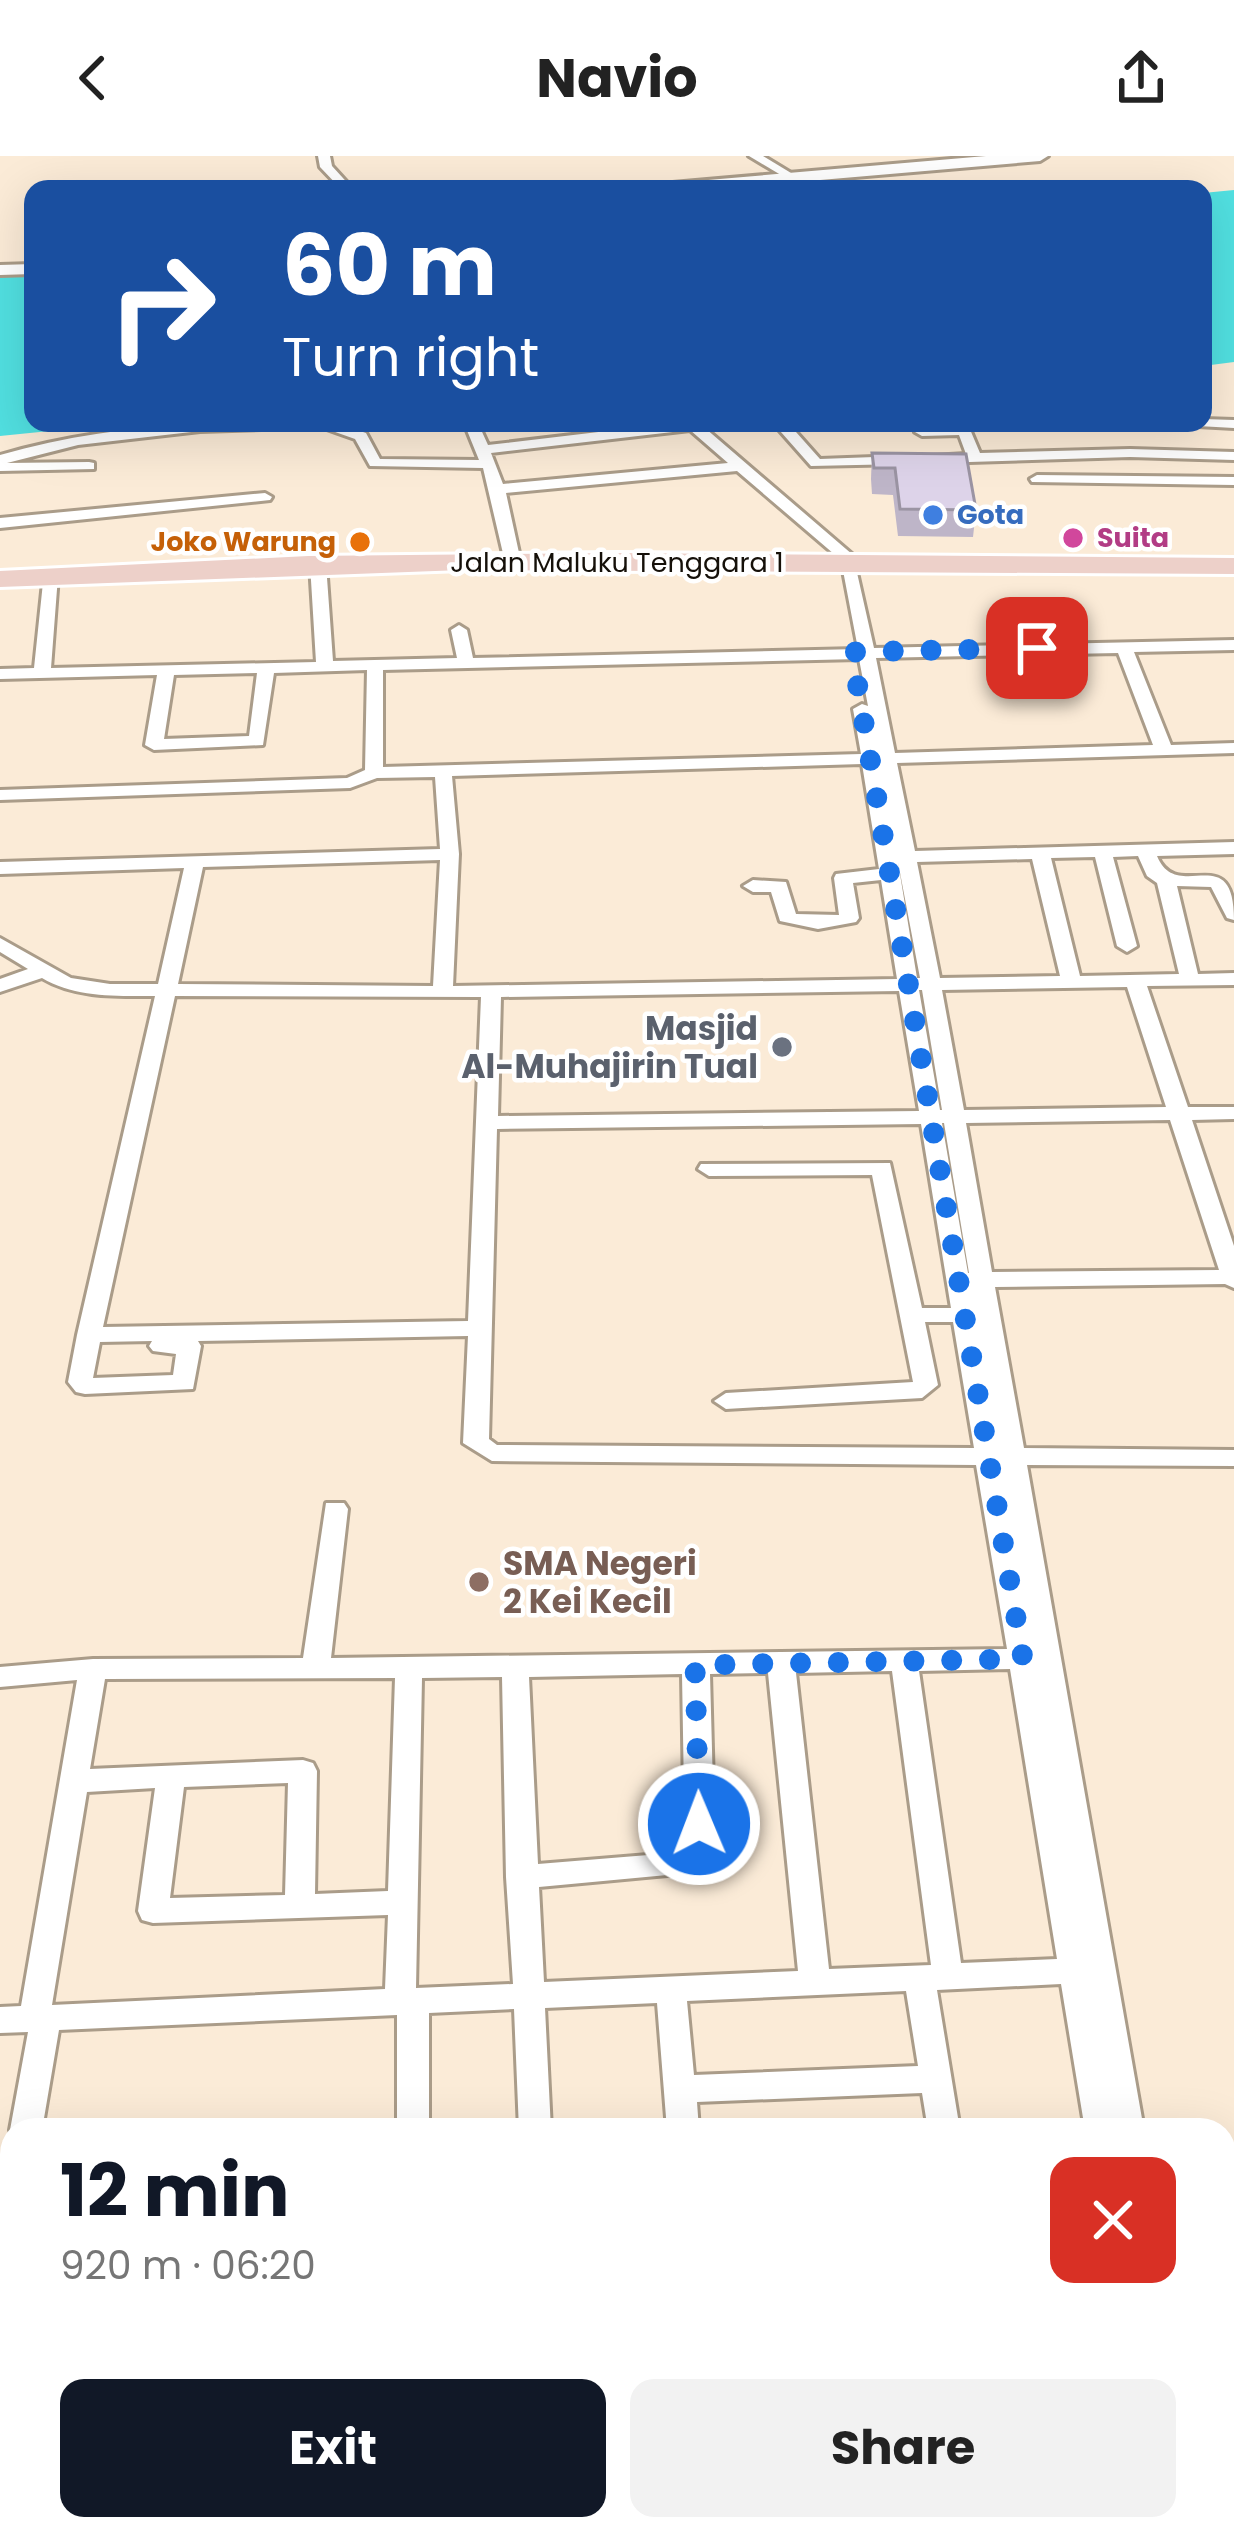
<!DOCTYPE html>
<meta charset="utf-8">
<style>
:root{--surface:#fff;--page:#f2f2f2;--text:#222;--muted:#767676;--accent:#111827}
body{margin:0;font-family:Poppins,sans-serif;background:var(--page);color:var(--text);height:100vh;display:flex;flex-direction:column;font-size:45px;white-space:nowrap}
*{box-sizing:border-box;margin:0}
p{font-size:39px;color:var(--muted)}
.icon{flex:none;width:66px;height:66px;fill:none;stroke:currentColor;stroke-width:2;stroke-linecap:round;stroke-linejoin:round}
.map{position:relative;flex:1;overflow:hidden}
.drawer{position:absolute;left:0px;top:1962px;width:1236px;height:423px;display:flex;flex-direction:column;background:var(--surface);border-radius:36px 36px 0 0;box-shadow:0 12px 48px #0002}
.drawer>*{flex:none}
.banner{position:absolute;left:24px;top:24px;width:1188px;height:252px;border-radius:24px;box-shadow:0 12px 48px #0002;background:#1a4fa0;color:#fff;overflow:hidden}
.pin{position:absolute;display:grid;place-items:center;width:102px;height:102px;color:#fff;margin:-51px;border-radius:24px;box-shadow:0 6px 18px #0006}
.me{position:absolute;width:132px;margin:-66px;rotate:359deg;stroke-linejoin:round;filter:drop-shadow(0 0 9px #0008)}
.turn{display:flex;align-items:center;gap:42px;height:252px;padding:0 60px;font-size:54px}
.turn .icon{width:156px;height:156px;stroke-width:2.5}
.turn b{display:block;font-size:84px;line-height:102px}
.round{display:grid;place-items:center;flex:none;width:126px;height:126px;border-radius:24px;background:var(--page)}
.headline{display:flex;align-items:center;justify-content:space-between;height:204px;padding:0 60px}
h1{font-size:72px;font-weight:700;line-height:90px;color:var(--accent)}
.primary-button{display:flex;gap:24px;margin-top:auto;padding:24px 60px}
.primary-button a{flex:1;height:138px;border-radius:24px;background:var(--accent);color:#fff;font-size:48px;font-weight:700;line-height:138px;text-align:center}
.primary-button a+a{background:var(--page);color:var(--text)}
header{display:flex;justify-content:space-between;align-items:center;height:156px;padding:0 60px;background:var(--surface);font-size:54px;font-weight:700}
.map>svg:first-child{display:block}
.water{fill:#51e0e1}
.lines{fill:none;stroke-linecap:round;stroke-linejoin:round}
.street-casing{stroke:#aa9c89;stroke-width:6}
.secondary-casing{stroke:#aa9c89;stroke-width:6}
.highway-casing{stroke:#fff;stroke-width:6}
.street{fill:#fff;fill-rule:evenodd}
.secondary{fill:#fff;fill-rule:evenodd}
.highway{fill:#edd0c9;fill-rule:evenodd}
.wall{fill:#beb5c8}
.building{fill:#ddd3e9;stroke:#9b94a3;stroke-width:3}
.route{stroke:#1a73e8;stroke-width:21;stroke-dasharray:0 37.8}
.shop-dot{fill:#3f7fe0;stroke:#fff;stroke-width:4.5}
.hotel-dot{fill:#d1479c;stroke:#fff;stroke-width:4.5}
.food-dot{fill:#e8710a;stroke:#fff;stroke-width:4.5}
.worship-dot{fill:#6b7280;stroke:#fff;stroke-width:4.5}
.education-dot{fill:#8d6e63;stroke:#fff;stroke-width:4.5}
.labels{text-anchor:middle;stroke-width:9;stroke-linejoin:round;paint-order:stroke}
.far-shop-label{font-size:27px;font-weight:bold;fill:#366cbe;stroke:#fff;text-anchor:start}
.far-hotel-label{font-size:27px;font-weight:bold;fill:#b23c85;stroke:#fff;text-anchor:start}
.far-food-label{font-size:27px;font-weight:bold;fill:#c56008;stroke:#fff;text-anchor:end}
.far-street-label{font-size:27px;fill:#151009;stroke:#fff}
.worship-label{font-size:33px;font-weight:bold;fill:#5b616d;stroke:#fff;text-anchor:end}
.education-label{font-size:33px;font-weight:bold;fill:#785e54;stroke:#fff;text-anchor:start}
</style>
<header><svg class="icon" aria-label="back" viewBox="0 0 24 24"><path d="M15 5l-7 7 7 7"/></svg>Navio<svg class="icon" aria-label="share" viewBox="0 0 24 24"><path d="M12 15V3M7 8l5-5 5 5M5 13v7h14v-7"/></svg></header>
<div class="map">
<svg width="1234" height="2384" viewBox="0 0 1234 2384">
<rect width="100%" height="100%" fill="#fbebd7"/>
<g class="water">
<path d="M1234,34V206L1203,210V37Z"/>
<path d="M33,117V267H129L0,280V121Z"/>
</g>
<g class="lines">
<defs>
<g id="street">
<path d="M318,0H330L332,10L353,33H341L320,11Z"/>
<path d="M749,0H763L796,20L786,22Z"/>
<path d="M1203,263L1234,264V272L1198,270L1196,267H1203Z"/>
<path d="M198,267H336L366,277L380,303L479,304L464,267H478L488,289L674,267H723L705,272L853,399L874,492L1234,484V494L1134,496L1171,589L1234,587V597L897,607L915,695L1234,686V698L1157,700C1177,749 1234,682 1234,764L1227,762L1211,731L1177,730L1198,818L1234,817V829L1147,830L1188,951H1234V963L1192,964L1234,1090V1132L1225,1128L995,1131L1024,1292L1234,1294V1310L1027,1309L1144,1974H1085L1061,1828L937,1834L960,1974H928L922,1937L697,1946L699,1974H667L657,1847L545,1852L551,1974H519L514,1853L429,1857V1974H397V1859L59,1874L42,1974H12V1979L10,1974L28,1876L0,1877V1851L21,1850L77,1524L0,1531V1511L93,1503L303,1502L326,1347H344L348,1353L331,1502L1007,1493L976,1309L492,1305L463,1287L468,1180L198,1185L201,1190L193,1233L85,1238L76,1236L68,1226L77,1179L155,840C117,840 75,842 42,822L0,836V823L28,813L0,796V782L71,822L110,828H158L184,712L0,718V706L440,693L435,621L377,622L350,632L0,644V634L347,622L365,614L367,514L274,517L263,589L154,594L145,589L157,519L0,523V513L34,512L44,417L58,420L51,512L316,506L310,408L318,403L326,408L333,505L457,502L451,474L459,469L467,474L473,502L858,493L841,404L737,315L506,337L521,406L513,411L505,406L483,312L370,310L355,283L321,271L200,275L78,289L7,307L89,306L94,307V313L0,315V299C65,280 130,272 198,267ZM690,274L728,307L503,328L491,297ZM1118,497L1153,589L895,597L876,502ZM859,503L868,550L862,548L853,553L861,598L383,611V514ZM257,517L249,580L164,583L174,519ZM862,608L879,713L836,718L834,722L839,759L796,758L786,726L753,724L743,730L753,736H771L780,765L818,773L856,766L859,762L853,727L881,724L897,823L453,830L459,698L452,620ZM1138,700L1147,720L1157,727L1179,818L1080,820L1051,702L1095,701L1117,790L1127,796L1137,790L1113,701ZM1032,703L1060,820L940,822L917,706ZM440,704L433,830L178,828L203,711ZM898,706L920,822H917ZM1127,831L1166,951L964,954L942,834ZM919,834H922L942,954H940ZM899,835L919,955L498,960L501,841ZM175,840L481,841L468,1165L103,1171ZM1170,964L1219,1114L992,1116L966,967ZM942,967H944L969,1117H968ZM921,968L951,1152H922L890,1007L701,1008L698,1013L709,1020L872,1019L913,1226L726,1237L714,1245L726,1253L922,1242L938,1229L925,1166H953L974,1292L497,1289L489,1283L497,973ZM152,1185L149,1190L153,1195L176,1198L173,1219L93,1222L100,1186ZM1010,1513L1057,1803L961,1807L919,1515ZM892,1515L931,1809L829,1813L796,1517ZM768,1517L798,1815L544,1826L539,1731L710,1715L715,1707L710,1518ZM682,1518L685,1696L538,1708L529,1521ZM502,1521L506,1721L513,1828L416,1832L422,1522ZM395,1522L388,1735L315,1738L317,1615L313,1607L303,1604L90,1613L105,1523ZM288,1627L285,1739L170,1742L184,1631ZM155,1632L138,1755L142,1764L153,1767L388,1759L385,1833L52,1849L87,1636ZM906,1835L918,1910L694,1919L687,1845Z"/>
<path d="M773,267H788L820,303L902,300L909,304L902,308L811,310Z"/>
<path d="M969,271L980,297L1130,293L1234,296V304L1130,301L937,307L932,306V300L966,298L959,279L922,280L915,276L922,272Z"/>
<path d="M1037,319L1234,321V329L1032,326L1030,323Z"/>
<path d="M265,337L272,341L270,344L0,372V362Z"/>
<path d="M12,2038V2132L6,2134H12V2166H0V2043Z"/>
<rect x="540" y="2373" width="36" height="11"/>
<path d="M1148,2373H1217L1219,2384H1150Z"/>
</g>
<g id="secondary">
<path d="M986,0H1048L1040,5L716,33H653L661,28Z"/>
<path d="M33,108V118L0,119V109Z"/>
</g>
<path id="highway" d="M617,397L1234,402V418L462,414L0,431V415L308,400Z"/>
</defs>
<use href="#street" class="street-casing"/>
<use href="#secondary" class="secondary-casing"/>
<use href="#highway" class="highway-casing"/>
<use href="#street" class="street"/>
<use href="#secondary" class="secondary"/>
<use href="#highway" class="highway"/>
</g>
<path class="wall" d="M872,297L976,354L973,381L898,380L893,339L872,338L871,323Z"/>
<path class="building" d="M872,297L966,298L976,354L900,353L895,312H874Z"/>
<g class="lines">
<path class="route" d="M699,1668L695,1509L1023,1503L852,496L1037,492"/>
</g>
<circle class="shop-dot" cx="933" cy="359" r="12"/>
<circle class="hotel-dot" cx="1073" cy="382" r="12"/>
<circle class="food-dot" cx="360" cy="386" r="12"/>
<circle class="worship-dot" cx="782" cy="891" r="12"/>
<circle class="education-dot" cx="479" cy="1426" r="12"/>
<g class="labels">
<g class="far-shop-label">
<text x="957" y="368">Gota</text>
</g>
<g class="far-hotel-label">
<text x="1097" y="391">Suita</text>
</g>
<g class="far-food-label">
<text x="336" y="395">Joko Warung</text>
</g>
<g class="far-street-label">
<text x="617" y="416">Jalan Maluku Tenggara 1</text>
</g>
<g class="worship-label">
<text x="758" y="884">Masjid<tspan x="758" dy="38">Al-Muhajirin Tual</tspan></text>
</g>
<g class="education-label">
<text x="503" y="1419">SMA Negeri<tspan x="503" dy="38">2 Kei Kecil</tspan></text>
</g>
</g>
</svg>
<div class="pin" style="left:1037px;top:492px;background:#d93025"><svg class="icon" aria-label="arrive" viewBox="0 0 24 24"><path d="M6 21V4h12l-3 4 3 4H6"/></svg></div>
<svg class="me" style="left:699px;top:1668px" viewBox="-20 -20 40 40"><circle r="17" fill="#1a73e8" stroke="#fff" stroke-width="3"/><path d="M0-11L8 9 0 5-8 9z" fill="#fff"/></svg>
<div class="banner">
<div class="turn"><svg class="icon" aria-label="right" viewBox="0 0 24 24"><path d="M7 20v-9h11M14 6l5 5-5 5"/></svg><div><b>60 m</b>Turn right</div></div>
</div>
<section class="drawer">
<div class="headline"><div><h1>12 min</h1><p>920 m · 06:20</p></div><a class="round" style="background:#d93025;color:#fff"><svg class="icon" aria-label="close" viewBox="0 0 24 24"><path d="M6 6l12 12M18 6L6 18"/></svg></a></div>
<div class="primary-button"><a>Exit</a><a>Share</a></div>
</section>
</div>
